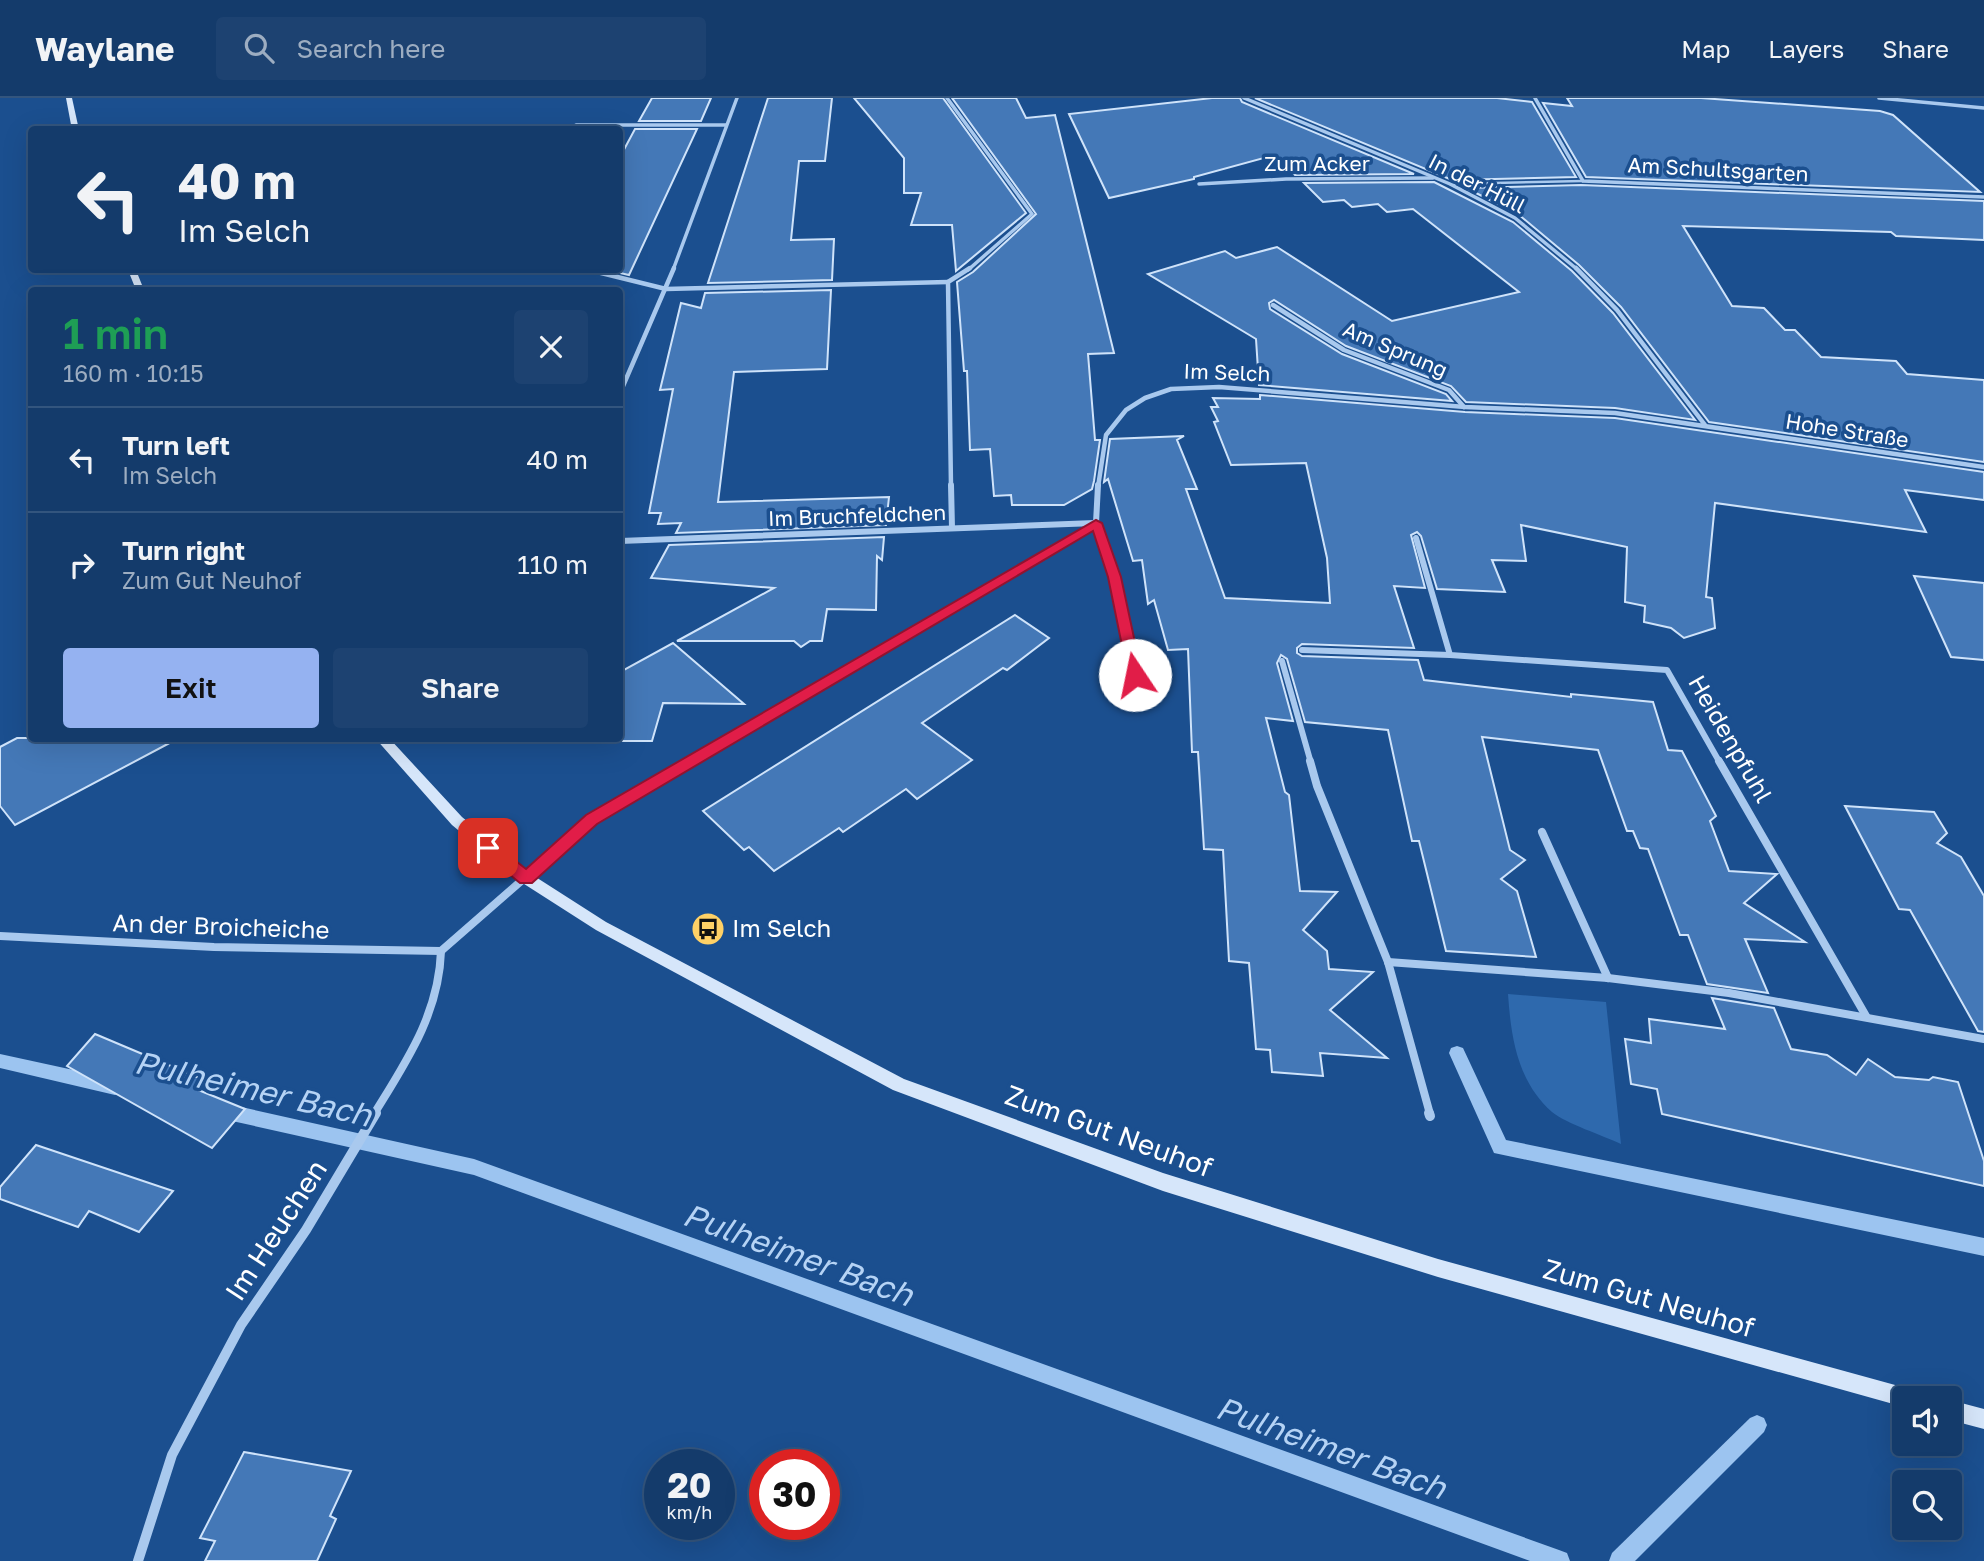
<!DOCTYPE html>
<meta charset="utf-8">
<style>
:root{--surface:#143b6b;--page:#1d4271;--text:#f1f3f6;--muted:#9dadc1;--line:#33557e;--accent:#95b2f1}
body{margin:0;font-family:"Golos Text",sans-serif;background:var(--page);color:var(--text);height:100vh;display:flex;flex-direction:column;font-size:26px;white-space:nowrap}
*{box-sizing:border-box;margin:0}
p{font-size:23px;color:var(--muted)}
.icon{flex:none;width:38px;height:38px;fill:none;stroke:currentColor;stroke-width:2;stroke-linecap:round;stroke-linejoin:round}
.map{position:relative;flex:1;overflow:hidden}
.panel{position:absolute;left:28px;top:189px;width:595px;height:455px;display:flex;flex-direction:column;background:var(--surface);border-radius:7px;box-shadow:0 7px 28px #0002,0 0 0 2px var(--line)}
.panel>*{flex:none}
.guide{position:absolute;left:28px;top:28px;width:595px;height:147px;border-radius:7px;box-shadow:0 7px 28px #0002,0 0 0 2px var(--line);background:#143b6b;color:var(--text);overflow:hidden}
.controls{position:absolute;left:1892px;top:1288px;display:grid;gap:14px}
.controls a{display:grid;place-items:center;width:70px;height:70px;border-radius:7px;background:var(--surface);box-shadow:0 7px 28px #0002,0 0 0 2px var(--line);font-size:35px}
.speed{position:absolute;left:644px;top:1351px;display:flex;gap:14px;font-size:35px;font-weight:700;text-align:center}
.speed>*{display:grid;place-content:center;width:91px;height:91px;border-radius:50%;background:var(--surface);box-shadow:0 7px 28px #0002,0 0 0 2px var(--line);line-height:1}
.speed small{font-size:18px;font-weight:400}
.speed .limit{border:10px solid #d22;background:#fff;color:#111}
.pin{position:absolute;display:grid;place-items:center;width:60px;height:60px;color:#fff;margin:-30px;border-radius:14px;box-shadow:0 4px 10px #0006}
.me{position:absolute;width:77px;margin:-38px;rotate:349deg;stroke-linejoin:round;filter:drop-shadow(0 0 5px #0008)}
.turn{display:flex;align-items:center;gap:24px;height:147px;padding:0 35px;font-size:32px}
.turn .icon{width:91px;height:91px;stroke-width:2.5}
.turn b{display:block;font-size:49px;line-height:60px}
.round{display:grid;place-items:center;flex:none;width:74px;height:74px;border-radius:7px;background:var(--page)}
.headline{display:flex;align-items:center;justify-content:space-between;height:119px;padding:0 35px}
h1{font-size:42px;font-weight:600;line-height:52px;color:#1e9e55}
.cta{display:flex;gap:14px;margin-top:auto;padding:14px 35px}
.cta a{flex:1;height:80px;border-radius:7px;background:var(--accent);color:#111;font-size:28px;font-weight:600;line-height:80px;text-align:center}
.cta a+a{background:var(--page);color:var(--text)}
ul{padding:0;list-style:none}
li{display:flex;align-items:center;gap:21px;height:105px;padding:0 35px;border-top:2px solid var(--line)}
li div{flex:1}
li b{display:block;font-size:26px}
li em{font-style:normal}
header{display:flex;align-items:center;gap:42px;box-sizing:border-box;height:98px;padding:0 35px;background:var(--surface);border-bottom:2px solid var(--line)}
header strong{font-size:33px}
nav{display:flex;gap:38px;margin-inline-start:auto;font-size:24px}
.search{width:490px;height:63px;background:var(--page);display:flex;align-items:center;gap:18px;box-sizing:border-box;padding:0 24px;border-radius:7px;color:var(--muted);font-size:26px}
.map>svg:first-child{display:block}
.green{fill:#2e69ad}
.lines{fill:none;stroke-linecap:round;stroke-linejoin:round}
.stream{fill:#9cc4f0;fill-rule:evenodd}
.building{fill:#4478b7;stroke:#cfe3fa;stroke-width:2}
.lane{stroke:#a9c9ee;stroke-width:2.5}
.street-far4{stroke:#a9c9ee;stroke-width:3.5}
.street-far3{stroke:#a9c9ee;stroke-width:4.5}
.street-far2{stroke:#a9c9ee;stroke-width:6}
.street-far1{stroke:#a9c9ee;stroke-width:8}
.street{stroke:#a9c9ee;stroke-width:10}
.secondary{fill:#d6e6fa;fill-rule:evenodd}
.route{fill:#e11d48;stroke:#92132f;stroke-width:2}
.labels{text-anchor:middle;stroke-width:7;stroke-linejoin:round;paint-order:stroke}
.far-street-label{font-size:21px;fill:#fff;stroke:#1b4f8f}
.street-label{font-size:24px;fill:#fff;stroke:#1b4f8f}
.poi-label{font-size:24px;fill:#fff;stroke:#1b4f8f;text-anchor:start}
.near-street-label{font-size:28px;fill:#fff;stroke:#1b4f8f}
.near-water-label{font-size:32px;font-style:italic;fill:#b5d3f5;stroke:#1b4f8f}
</style>
<header>
<strong>Waylane</strong>
<div class="search"><svg class="icon" aria-label="search" viewBox="0 0 24 24"><circle cx="10" cy="10" r="6"/><path d="M15 15l6 6"/></svg>Search here</div>
<nav><a>Map</a><a>Layers</a><a>Share</a></nav>
</header>
<div class="map">
<svg width="1984" height="1463" viewBox="0 0 1984 1463">
<rect width="100%" height="100%" fill="#1b4f8f"/>
<path class="green" d="M1508,896L1606,904L1621,1046C1602,1037 1567,1026 1552,1014C1517,983 1511,939 1508,896Z"/>
<g class="lines">
<g class="stream">
<path d="M1457,948L1463,950L1506,1042L1984,1140V1158L1494,1055L1449,955L1451,950Z"/>
<path d="M0,956L115,981L121,984L123,989L121,994L115,997L0,970Z"/>
<path d="M223,1005L474,1061L1559,1452L1567,1455L1570,1463H1530L474,1077L223,1021L217,1019L215,1013L217,1007Z"/>
<path d="M1757,1317L1764,1320L1767,1327L1764,1334L1635,1463H1609L1612,1455L1750,1320Z"/>
</g>
</g>
<g class="building">
<path d="M652,0H711L701,23H639Z"/>
<path d="M768,0H832L825,63H799L791,142L834,141L832,182L708,185Z"/>
<path d="M854,0H943L1026,115L956,173L952,127H911L921,95H904V60Z"/>
<path d="M952,0H1016L1026,20L1055,17L1114,255L1088,256L1095,342H1100L1094,383L1092,391L1064,407H1012L1011,397L994,398L990,351L970,352L967,273H964L957,184L973,174L1036,116Z"/>
<path d="M1212,0H1240L1242,4L1414,76L1295,77L1275,57L1194,79V81L1109,100L1069,16Z"/>
<path d="M1255,0H1497L1532,4L1576,79L1452,82Z"/>
<path d="M1567,0H1701L1880,13L1893,17L1980,94L1586,79L1543,5L1572,8Z"/>
<path d="M635,31H697L629,177L620,175V59Z"/>
<path d="M1434,84L1513,124L1572,173L1613,215L1695,322L1615,310L1466,304L1451,288L1346,248L1274,202L1269,205L1270,211L1342,256L1446,296L1452,303L1259,287L1256,241L1148,176L1225,153L1236,160L1277,149L1392,223L1519,194L1413,111L1387,114L1378,106L1352,109L1344,102L1323,104L1304,85Z"/>
<path d="M1581,87L1984,103V142L1896,138L1891,134L1683,128L1732,208L1764,210L1785,232H1795L1821,259L1896,263L1907,276L1984,282V364L1709,324L1621,209L1579,167L1518,116L1466,90Z"/>
<path d="M831,192L827,271L734,274L718,404L889,399L886,427L676,435L681,425L658,426L661,415H649L673,291L660,292L681,205L701,210L705,195Z"/>
<path d="M1260,297L1465,314L1615,320L1984,374V402L1905,392L1926,434L1715,405L1706,499L1712,500L1715,530L1684,540L1671,530L1644,524L1645,508L1625,504L1627,449L1521,427L1526,463L1492,462L1505,494L1437,491L1421,438L1417,434L1411,437L1425,490L1394,488L1414,550L1302,546L1297,550V555L1302,558L1418,562L1424,582L1571,599V596L1653,604L1668,652L1682,653L1716,718L1710,723L1729,773L1777,776L1744,805L1805,844L1745,841L1768,895L1707,886L1688,837H1680L1648,751L1640,750L1633,733H1627L1598,652L1482,639L1510,752L1525,762L1501,781L1517,793L1536,859L1446,853L1419,743H1412L1388,632L1305,624L1287,561L1281,557L1277,565L1293,623L1266,620L1285,694L1289,697L1300,793L1337,794L1303,832L1327,853L1329,871L1373,874L1330,912L1387,960L1320,955L1323,978L1272,974L1270,952L1256,951L1249,865L1229,863L1223,752L1204,751L1198,654H1192L1188,551L1168,552L1154,502L1148,506L1142,462L1133,463L1108,381L1104,384L1110,341L1184,338L1177,342L1197,391H1186L1225,500L1330,505L1327,460L1306,365L1231,367L1214,324L1218,323L1211,309H1218L1213,300L1260,301Z"/>
<path d="M884,439L882,462L877,458L876,512L827,511L822,543H810L801,549L794,543H677L774,490L651,480L669,447Z"/>
<path d="M1914,478L1984,485V562L1951,559Z"/>
<path d="M1015,517L1049,540L1007,572L1003,570L922,625L972,662L917,701L906,691L843,734L839,730L774,773L749,749L744,752L703,713Z"/>
<path d="M673,545L744,606L663,605L652,643H620V574Z"/>
<path d="M17,640H179L15,727L0,708V649Z"/>
<path d="M1845,708L1934,714L1947,735L1937,745L1961,759L1984,798V934L1978,933L1910,812L1899,811Z"/>
<path d="M1712,900L1774,910L1791,951L1827,957L1856,977L1868,961L1895,979L1929,982L1933,979L1958,984L1984,1063V1088L1662,1016L1657,991L1631,986L1625,941L1651,945L1649,921L1725,931Z"/>
<path d="M95,936L204,982L196,991L245,1011L212,1050L67,968Z"/>
<path d="M36,1047L173,1093L139,1134L89,1113L78,1129L0,1101V1089Z"/>
<path d="M244,1354L351,1373L330,1418L336,1421L317,1463H205L215,1443L200,1440Z"/>
</g>
<g class="lines">
<path class="lane" d="M1450,86L1583,83"/>
<g class="street-far4">
<path d="M947,0L1032,116L968,172"/>
<path d="M1244,0L1450,86L1515,120L1578,172"/>
<path d="M1535,0L1583,83L1984,99"/>
<path d="M1879,0L1984,10"/>
<path d="M576,27H726"/>
<path d="M1199,86L1286,81L1433,80"/>
<path d="M673,172L737,0"/>
</g>
<g class="street-far3">
<path d="M1576,170L1617,212L1705,327"/>
<path d="M589,172L666,191L948,184"/>
<path d="M1273,207L1344,252L1449,292L1464,309"/>
<path d="M620,295L674,170"/>
<path d="M951,389L948,184L970,170"/>
<path d="M1098,389L1106,337L1126,312L1145,300L1171,291L1219,289L1465,309L1615,315L1984,369"/>
</g>
<g class="street-far2">
<path d="M951,387L952,430"/>
<path d="M1098,387L1096,425L1115,479L1135,577"/>
<path d="M1416,440L1450,557L1667,572L1720,665"/>
<path d="M620,443L1095,425"/>
<path d="M1302,552L1450,557"/>
<path d="M1282,563L1311,665"/>
<path d="M688,665L1096,425"/>
</g>
<g class="street-far1">
<path d="M1310,663L1317,688L1388,864L1430,1016"/>
<path d="M1719,663L1866,918"/>
<path d="M1542,734L1608,880"/>
<path d="M0,838L214,849L441,853"/>
<path d="M1388,864L1608,880L1729,895L1984,941"/>
<path d="M374,1016C406,964 439,916 441,853L591,722L691,663"/>
</g>
<g class="street">
<path d="M1429,1015L1430,1018"/>
<path d="M138,1463L172,1357L241,1227L306,1132L376,1015"/>
</g>
<g class="secondary">
<path d="M66,0H72L79,32H72Z"/>
<path d="M128,172H136L144,192H136Z"/>
<path d="M375,640H389L462,719L531,776L606,824L904,981L1163,1075L1438,1161L1906,1290L1913,1293L1916,1300H1904V1309L1438,1179L1163,1093L893,992L596,832L521,784L452,727Z"/>
<path d="M1950,1302L1984,1311V1331L1950,1322Z"/>
</g>
</g>
<path class="route" d="M1096,422L1102,425L1121,479L1142,577L1140,581L1135,582L1128,577L1108,479L1093,433L597,726L532,785H520L482,754V745H493L526,771L586,717Z"/>
<defs>
<symbol id="bus-disc" viewBox="-11 -11 22 22"><circle r="9.5" fill="#ffd166" stroke="#1b4f8f"/><path d="M-5-6H5V4H4V6H2V4H-2V6H-4V4H-5ZM-3.5-4V0h7V-4ZM-3.5 1.2v1.5H-2V1.2ZM2 1.2v1.5H3.5V1.2Z" fill="#111"/></symbol>
</defs>
<g fill-rule="evenodd">
<use href="#bus-disc" x="689" y="812" width="38" height="38"/>
</g>
<g class="labels">
<g class="far-street-label">
<text x="1317" y="73">Zum Acker</text>
<text transform="translate(1718 72) rotate(3)" y="7">Am Schultsgarten</text>
<text transform="translate(1477 86) rotate(27)" y="7">In der Hüll</text>
<text transform="translate(1395 252) rotate(23)" y="7">Am Sprung</text>
<text transform="translate(1227 275) rotate(2)" y="7">Im Selch</text>
<text transform="translate(1847 333) rotate(9)" y="7">Hohe Straße</text>
<text transform="translate(857 418) rotate(-2)" y="7">Im Bruchfeldchen</text>
</g>
<g class="street-label">
<text transform="translate(1730 641) rotate(60)" y="8">Heidenpfuhl</text>
<text transform="translate(221 829) rotate(2)" y="8">An der Broicheiche</text>
</g>
<g class="poi-label">
<text x="732" y="839">Im Selch</text>
</g>
<g class="near-street-label">
<text transform="translate(1109 1033) rotate(20)" y="10">Zum Gut Neuhof</text>
<text transform="translate(276 1132) rotate(-57)" y="10">Im Heuchen</text>
<text transform="translate(1649 1200) rotate(16)" y="10">Zum Gut Neuhof</text>
</g>
<g class="near-water-label">
<text transform="translate(253 991) rotate(13)" y="11">Pulheimer Bach</text>
<text transform="translate(798 1157) rotate(20)" y="11">Pulheimer Bach</text>
<text transform="translate(1331 1350) rotate(20)" y="11">Pulheimer Bach</text>
</g>
</g>
</svg>
<div class="controls">
<a><svg class="icon" aria-label="sound" viewBox="0 0 24 24"><path d="M4 9h4l5-4v14l-5-4H4zM17 9q2 3 0 6"/></svg></a>
<a><svg class="icon" aria-label="search" viewBox="0 0 24 24"><circle cx="10" cy="10" r="6"/><path d="M15 15l6 6"/></svg></a>
</div>
<div class="speed"><div>20<small>km/h</small></div><div class="limit">30</div></div>
<div class="pin" style="left:488px;top:750px;background:#d93025"><svg class="icon" aria-label="arrive" viewBox="0 0 24 24"><path d="M6 21V4h12l-3 4 3 4H6"/></svg></div>
<svg class="me" style="left:1135px;top:577px" viewBox="-20 -20 40 40"><circle r="19" fill="#fff"/><path d="M0-13L10 11 0 6-10 11z" fill="#e11d48"/></svg>
<div class="guide">
<div class="turn"><svg class="icon" aria-label="left" viewBox="0 0 24 24"><path d="M17 20v-9H6M10 6l-5 5 5 5"/></svg><div><b>40 m</b>Im Selch</div></div>
</div>
<section class="panel">
<div class="headline"><div><h1>1 min</h1><p>160 m · 10:15</p></div><a class="round"><svg class="icon" aria-label="close" viewBox="0 0 24 24"><path d="M6 6l12 12M18 6L6 18"/></svg></a></div>
<ul>
<li><svg class="icon" aria-label="left" viewBox="0 0 24 24"><path d="M17 20v-9H6M10 6l-5 5 5 5"/></svg><div><b>Turn left</b><p>Im Selch</p></div><em>40 m</em></li>
<li><svg class="icon" aria-label="right" viewBox="0 0 24 24"><path d="M7 20v-9h11M14 6l5 5-5 5"/></svg><div><b>Turn right</b><p>Zum Gut Neuhof</p></div><em>110 m</em></li>
</ul>
<div class="cta"><a>Exit</a><a>Share</a></div>
</section>
</div>
